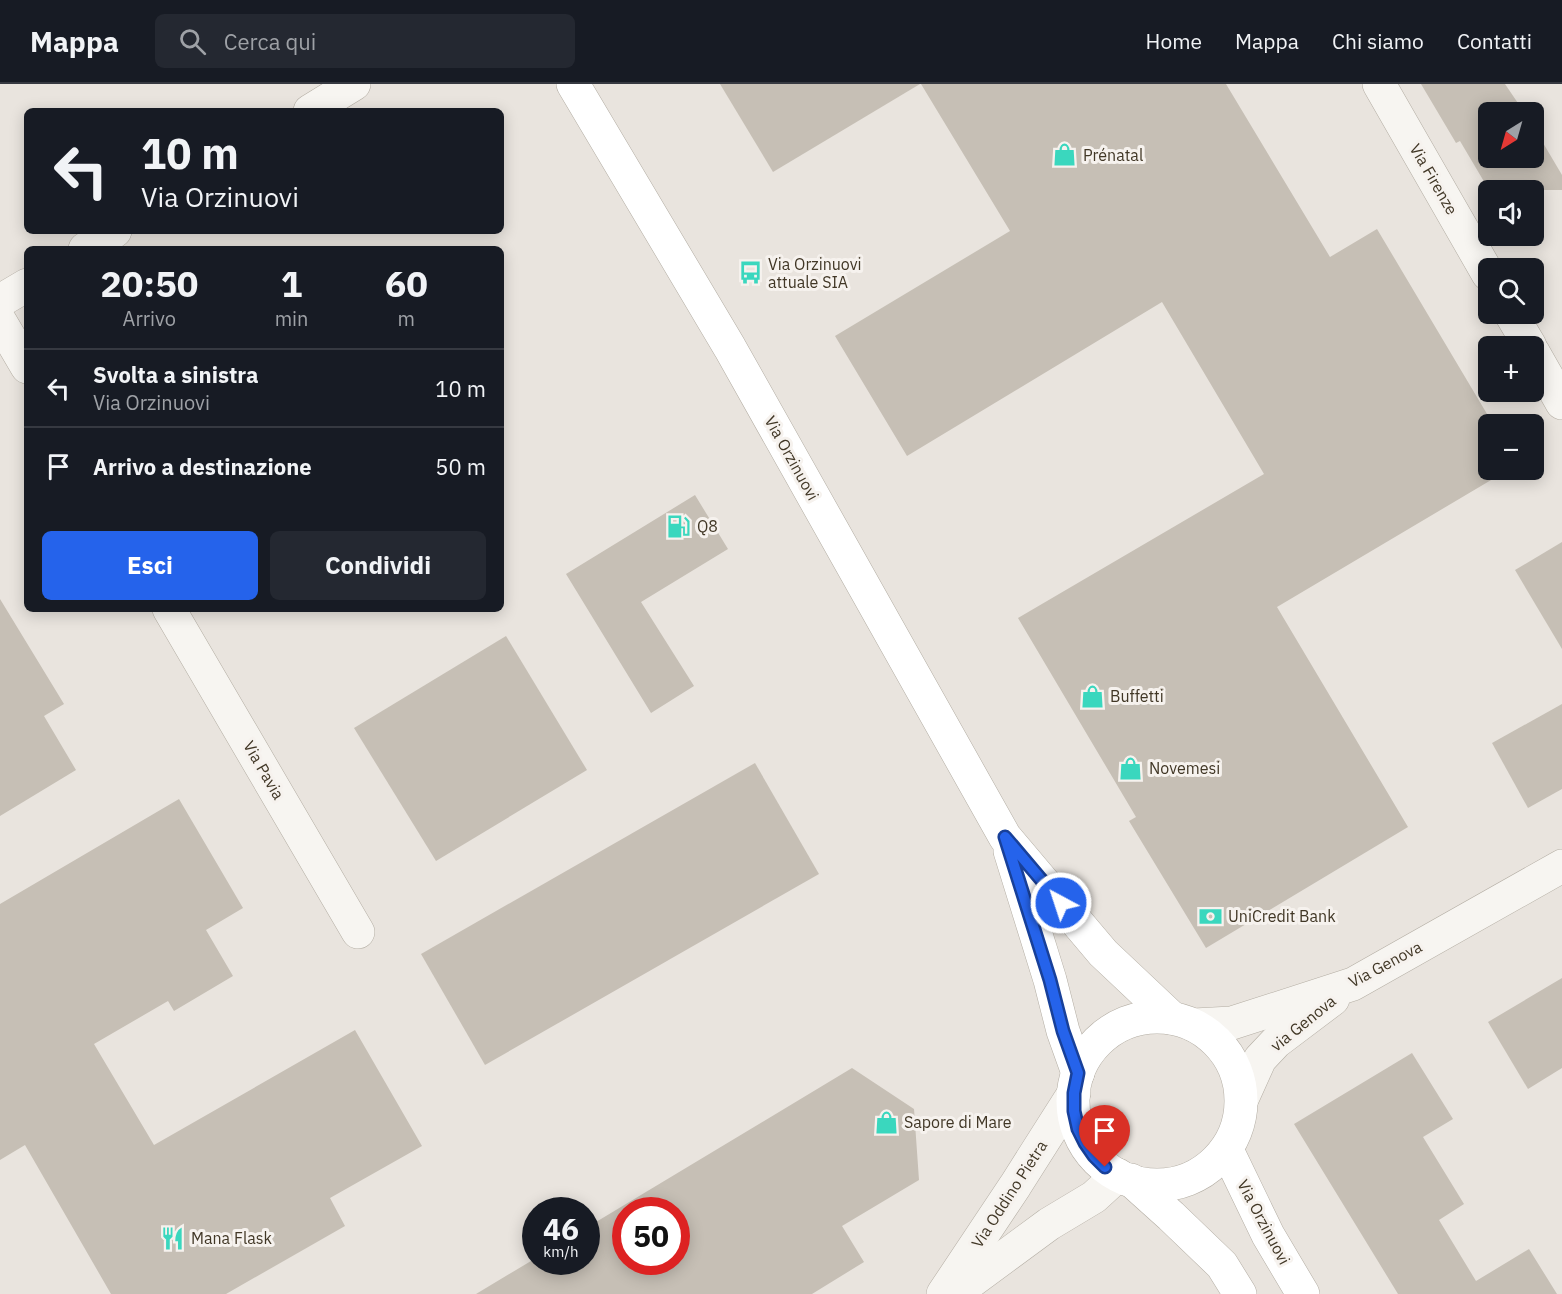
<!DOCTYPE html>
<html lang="it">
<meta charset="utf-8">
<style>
:root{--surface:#171b24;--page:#242831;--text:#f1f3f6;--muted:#9ea1a6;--line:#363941;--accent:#2563eb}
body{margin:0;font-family:"IBM Plex Sans",sans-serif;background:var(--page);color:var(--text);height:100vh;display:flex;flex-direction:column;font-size:22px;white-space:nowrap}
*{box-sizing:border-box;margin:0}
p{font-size:20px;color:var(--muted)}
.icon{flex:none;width:33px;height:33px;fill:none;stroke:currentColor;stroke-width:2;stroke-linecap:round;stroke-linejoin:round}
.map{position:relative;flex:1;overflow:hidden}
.side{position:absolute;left:24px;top:162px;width:480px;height:366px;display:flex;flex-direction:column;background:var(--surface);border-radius:9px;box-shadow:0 3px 15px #0003}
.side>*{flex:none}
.guide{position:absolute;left:24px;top:24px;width:480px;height:126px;border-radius:9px;box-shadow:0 3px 15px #0003;background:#171b24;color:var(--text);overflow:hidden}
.needle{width:39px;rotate:217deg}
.controls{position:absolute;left:1478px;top:18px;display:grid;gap:12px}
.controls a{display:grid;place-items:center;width:66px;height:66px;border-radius:9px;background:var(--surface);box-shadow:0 3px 15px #0003;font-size:30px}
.speed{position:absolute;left:522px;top:1113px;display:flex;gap:12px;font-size:30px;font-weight:700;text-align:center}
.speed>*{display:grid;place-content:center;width:78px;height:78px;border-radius:50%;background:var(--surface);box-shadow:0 3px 15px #0003;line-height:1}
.speed small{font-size:15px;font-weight:400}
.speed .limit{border:9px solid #d22;background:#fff;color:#111}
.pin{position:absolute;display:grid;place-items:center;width:51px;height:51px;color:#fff;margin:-62px -26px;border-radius:50% 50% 50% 0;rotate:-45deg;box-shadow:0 0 6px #0007}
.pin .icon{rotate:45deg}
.me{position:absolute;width:66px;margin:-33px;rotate:320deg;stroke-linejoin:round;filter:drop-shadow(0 0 4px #0008)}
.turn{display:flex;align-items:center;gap:21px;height:126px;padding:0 18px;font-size:27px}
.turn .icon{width:78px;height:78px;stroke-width:2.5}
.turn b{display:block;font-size:42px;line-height:51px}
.eta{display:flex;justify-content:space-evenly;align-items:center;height:102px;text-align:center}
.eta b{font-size:36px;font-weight:800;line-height:42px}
.button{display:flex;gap:12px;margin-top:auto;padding:12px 18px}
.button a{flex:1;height:69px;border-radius:9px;background:var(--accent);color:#fff;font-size:24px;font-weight:800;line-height:69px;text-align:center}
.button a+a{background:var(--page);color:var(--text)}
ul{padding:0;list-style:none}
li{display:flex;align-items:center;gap:18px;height:78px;padding:0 18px;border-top:2px solid var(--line)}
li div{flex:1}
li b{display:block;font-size:22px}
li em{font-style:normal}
header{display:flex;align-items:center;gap:36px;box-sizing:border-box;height:84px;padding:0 30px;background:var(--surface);border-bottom:2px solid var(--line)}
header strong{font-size:28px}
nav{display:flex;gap:33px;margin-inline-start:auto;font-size:21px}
.search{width:420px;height:54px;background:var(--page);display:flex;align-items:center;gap:15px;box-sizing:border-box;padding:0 21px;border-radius:9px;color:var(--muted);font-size:22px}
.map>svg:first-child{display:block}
.building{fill:#c6bfb5;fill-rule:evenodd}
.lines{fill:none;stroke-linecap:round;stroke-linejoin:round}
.minor-casing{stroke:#b3ada3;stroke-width:34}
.secondary-casing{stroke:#b3ada3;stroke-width:34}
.minor{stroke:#f7f5f1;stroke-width:33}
.secondary{stroke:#fff;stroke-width:33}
.route-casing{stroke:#184099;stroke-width:15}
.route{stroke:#2563eb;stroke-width:10}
.labels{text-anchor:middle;stroke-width:6;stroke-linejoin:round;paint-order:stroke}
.poi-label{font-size:16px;fill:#413726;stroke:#f6f2ee;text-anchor:start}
.street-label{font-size:16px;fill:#413726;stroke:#f6f2ee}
</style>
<header>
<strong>Mappa</strong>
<div class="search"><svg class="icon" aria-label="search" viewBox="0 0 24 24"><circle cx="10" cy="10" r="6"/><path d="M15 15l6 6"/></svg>Cerca qui</div>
<nav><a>Home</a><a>Mappa</a><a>Chi siamo</a><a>Contatti</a></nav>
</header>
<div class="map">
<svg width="1562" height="1210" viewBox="0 0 1562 1210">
<rect width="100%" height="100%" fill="#e9e4de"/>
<g class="building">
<path d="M720,0H920L773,88Z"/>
<path d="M921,0H1226L1330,173L1377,145L1493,340H1488V386H1508L1277,523L1408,743L1206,864L1129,737L1136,733L1018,534L1264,390L1162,218L907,372L835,252L1010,147Z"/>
<path d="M1421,0H1505L1524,28H1488V74H1533V42L1562,91V106H1489L1460,57L1456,59Z"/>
<path d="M695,411L728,465L641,518L694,602L651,629L566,490Z"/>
<path d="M1562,458V565L1515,486Z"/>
<path d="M0,515L64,620L44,632L76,686L0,732Z"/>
<path d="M506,552L587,686L436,777L354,644Z"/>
<path d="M1562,620V705L1528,724L1492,659Z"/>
<path d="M755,679L819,790L485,981L421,870Z"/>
<path d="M179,715L243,824L206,846L233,892L174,927L168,917L94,960L154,1061L355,946L422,1062L330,1114L345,1142L226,1210H111L25,1061L0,1076V820Z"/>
<path d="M1562,894V984L1528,1005L1488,938Z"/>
<path d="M1412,969L1453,1035L1423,1053L1464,1120L1439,1136L1476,1197L1529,1165L1557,1210H1398L1294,1040Z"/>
<path d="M852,984L914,1025L919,1096L842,1142L864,1178L812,1210H476L536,1174V1178H586V1144ZM626,1126H676V1178H626Z"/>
</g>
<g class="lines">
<defs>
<g id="minor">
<path d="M1379,0L1488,190"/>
<path d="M310,27L354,0"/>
<path d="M85,165L115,147"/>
<path d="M0,217L27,201"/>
<path d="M1511,230L1530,262"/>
<path d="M0,237L27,283"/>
<path d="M1533,268L1562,319"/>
<path d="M169,525L358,848"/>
<path d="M1194,941L1232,939L1353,900L1562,782"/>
<path d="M1242,1015L1260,975L1276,958L1333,915"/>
<path d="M943,1210L1015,1102L1074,1009"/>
<path d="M954,1210L1049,1140L1094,1113L1118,1091"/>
</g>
<g id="secondary">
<path d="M573,0L730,264L1005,753L1103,869L1172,934"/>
<path d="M1010,767L1050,896L1063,947L1078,989"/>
<circle cx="1157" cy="1017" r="84"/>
<path d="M1227,1066L1268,1151L1303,1210"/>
<path d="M1131,1096L1171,1132L1222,1181L1240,1210"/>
</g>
</defs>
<use href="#minor" class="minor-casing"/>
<use href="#secondary" class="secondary-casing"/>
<use href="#minor" class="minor"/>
<use href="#secondary" class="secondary"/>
</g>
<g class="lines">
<defs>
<path id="route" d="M1061,819L1005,753L1050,896L1063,947L1078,989L1074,1009V1027L1078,1045L1085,1059L1094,1072L1105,1083"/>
</defs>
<use href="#route" class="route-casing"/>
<use href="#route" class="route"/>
</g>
<defs>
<symbol id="shop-bare" viewBox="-9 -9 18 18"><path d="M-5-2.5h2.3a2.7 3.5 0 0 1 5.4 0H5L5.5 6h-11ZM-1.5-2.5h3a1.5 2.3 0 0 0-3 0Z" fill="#3ad7be" stroke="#f6f2ee" stroke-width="2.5" paint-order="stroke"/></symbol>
<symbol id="bus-bare" viewBox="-9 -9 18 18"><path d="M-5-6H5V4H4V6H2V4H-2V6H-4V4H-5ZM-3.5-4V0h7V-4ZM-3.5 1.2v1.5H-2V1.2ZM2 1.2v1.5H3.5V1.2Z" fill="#3ad7be" stroke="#f6f2ee" stroke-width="2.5" paint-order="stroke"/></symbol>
<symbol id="fuel-bare" viewBox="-9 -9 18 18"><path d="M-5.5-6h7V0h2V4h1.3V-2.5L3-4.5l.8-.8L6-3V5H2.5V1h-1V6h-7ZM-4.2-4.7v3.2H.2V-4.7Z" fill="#3ad7be" stroke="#f6f2ee" stroke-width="2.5" paint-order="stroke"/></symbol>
<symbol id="bank-bare" viewBox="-9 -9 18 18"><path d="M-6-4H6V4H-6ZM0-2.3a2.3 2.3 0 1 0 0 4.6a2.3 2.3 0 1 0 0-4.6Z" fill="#3ad7be" stroke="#f6f2ee" stroke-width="2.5" paint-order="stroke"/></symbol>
<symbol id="restaurant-bare" viewBox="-9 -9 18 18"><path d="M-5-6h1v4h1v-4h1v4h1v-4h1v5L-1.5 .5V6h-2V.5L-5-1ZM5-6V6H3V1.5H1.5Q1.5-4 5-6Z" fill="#3ad7be" stroke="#f6f2ee" stroke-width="2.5" paint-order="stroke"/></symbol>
</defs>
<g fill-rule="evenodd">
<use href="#shop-bare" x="1048" y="54" width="33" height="33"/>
<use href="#bus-bare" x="734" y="172" width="33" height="33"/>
<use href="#fuel-bare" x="662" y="426" width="33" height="33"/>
<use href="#shop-bare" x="1076" y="596" width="33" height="33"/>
<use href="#shop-bare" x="1114" y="668" width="33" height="33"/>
<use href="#bank-bare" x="1194" y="816" width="33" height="33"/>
<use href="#shop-bare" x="870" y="1022" width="33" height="33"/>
<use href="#restaurant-bare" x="156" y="1138" width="33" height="33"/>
</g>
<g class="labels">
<g class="poi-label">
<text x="1083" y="77">Prénatal</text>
<text x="768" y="186">Via Orzinuovi<tspan x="768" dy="18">attuale SIA</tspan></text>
<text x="697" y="448">Q8</text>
<text x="1110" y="618">Buffetti</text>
<text x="1149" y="690">Novemesi</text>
<text x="1228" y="838">UniCredit Bank</text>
<text x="904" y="1044">Sapore di Mare</text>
<text x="191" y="1160">Mana Flask</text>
</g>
<g class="street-label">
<text transform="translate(1434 95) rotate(60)" y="6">Via Firenze</text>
<text transform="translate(792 374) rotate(61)" y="6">Via Orzinuovi</text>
<text transform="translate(264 686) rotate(60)" y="6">Via Pavia</text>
<text transform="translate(1385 880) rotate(-28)" y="6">Via Genova</text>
<text transform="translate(1303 939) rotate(-39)" y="6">via Genova</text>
<text transform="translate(1009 1110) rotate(-57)" y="6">Via Oddino Pietra</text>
<text transform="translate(1264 1138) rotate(62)" y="6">Via Orzinuovi</text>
</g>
</g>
</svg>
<div class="controls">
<a><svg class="needle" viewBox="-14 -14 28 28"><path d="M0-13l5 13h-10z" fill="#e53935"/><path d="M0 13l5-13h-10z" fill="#9ea1a6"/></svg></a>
<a><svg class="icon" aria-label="sound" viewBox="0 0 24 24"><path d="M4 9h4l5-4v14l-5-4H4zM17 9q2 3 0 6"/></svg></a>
<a><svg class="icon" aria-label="search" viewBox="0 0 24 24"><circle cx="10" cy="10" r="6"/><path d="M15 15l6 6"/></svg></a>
<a>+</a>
<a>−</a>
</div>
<div class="speed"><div>46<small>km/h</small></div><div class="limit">50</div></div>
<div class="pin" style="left:1105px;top:1083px;background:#d93025"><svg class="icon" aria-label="arrive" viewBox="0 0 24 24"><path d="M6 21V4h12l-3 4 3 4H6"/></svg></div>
<svg class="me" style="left:1061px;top:819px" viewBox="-20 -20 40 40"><circle r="17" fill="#2563eb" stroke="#fff" stroke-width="3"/><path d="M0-11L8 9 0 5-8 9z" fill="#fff"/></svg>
<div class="guide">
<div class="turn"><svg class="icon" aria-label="left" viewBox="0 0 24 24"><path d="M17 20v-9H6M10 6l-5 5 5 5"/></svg><div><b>10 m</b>Via Orzinuovi</div></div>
</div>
<section class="side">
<div class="eta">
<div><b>20:50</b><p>Arrivo</p></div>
<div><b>1</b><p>min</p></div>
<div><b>60</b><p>m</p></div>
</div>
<ul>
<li><svg class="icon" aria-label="left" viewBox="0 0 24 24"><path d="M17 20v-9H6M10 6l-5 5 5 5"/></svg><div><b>Svolta a sinistra</b><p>Via Orzinuovi</p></div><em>10 m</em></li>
<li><svg class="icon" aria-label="arrive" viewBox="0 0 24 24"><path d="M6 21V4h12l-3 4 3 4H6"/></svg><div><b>Arrivo a destinazione</b></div><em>50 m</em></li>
</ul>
<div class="button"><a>Esci</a><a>Condividi</a></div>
</section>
</div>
